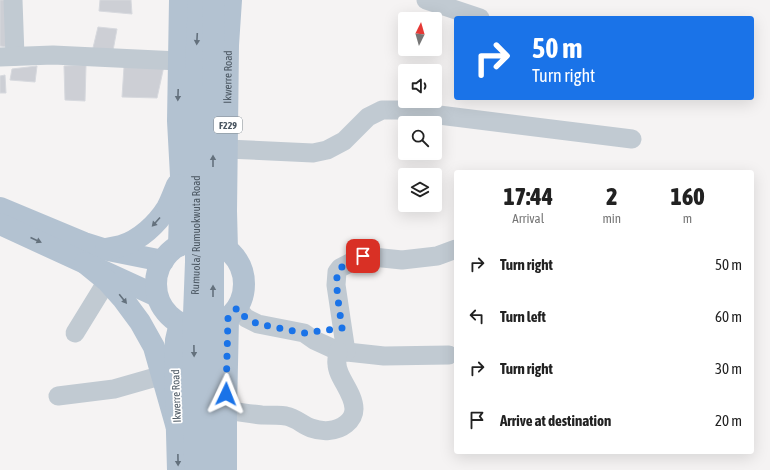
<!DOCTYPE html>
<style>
:root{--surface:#fff;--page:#f2f2f2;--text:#222;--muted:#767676}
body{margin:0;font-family:"Asap Condensed",sans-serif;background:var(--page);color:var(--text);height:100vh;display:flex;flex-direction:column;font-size:15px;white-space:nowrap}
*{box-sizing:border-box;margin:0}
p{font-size:13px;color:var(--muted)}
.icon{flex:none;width:22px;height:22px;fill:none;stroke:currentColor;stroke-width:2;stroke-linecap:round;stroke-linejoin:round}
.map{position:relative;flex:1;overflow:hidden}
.drawer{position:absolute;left:454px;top:170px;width:300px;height:284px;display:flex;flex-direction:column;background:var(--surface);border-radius:4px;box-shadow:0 4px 16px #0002}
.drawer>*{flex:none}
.guide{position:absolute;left:454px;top:16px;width:300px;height:84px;border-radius:4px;box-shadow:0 4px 16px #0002;background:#1a73e8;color:#fff;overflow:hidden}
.needle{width:26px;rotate:5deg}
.tools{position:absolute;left:398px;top:12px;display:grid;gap:8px}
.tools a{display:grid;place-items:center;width:44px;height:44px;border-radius:4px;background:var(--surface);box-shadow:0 4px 16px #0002;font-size:20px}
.pin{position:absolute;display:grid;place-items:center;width:34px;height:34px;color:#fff;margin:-17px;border-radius:8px;box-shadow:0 2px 6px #0006}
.me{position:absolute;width:44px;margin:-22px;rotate:2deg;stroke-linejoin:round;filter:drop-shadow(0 0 3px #0008)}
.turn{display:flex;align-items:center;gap:14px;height:84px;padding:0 12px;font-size:18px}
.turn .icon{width:52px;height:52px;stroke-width:2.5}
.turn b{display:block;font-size:28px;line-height:34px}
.eta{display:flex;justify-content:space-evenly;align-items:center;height:68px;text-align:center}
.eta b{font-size:24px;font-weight:800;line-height:28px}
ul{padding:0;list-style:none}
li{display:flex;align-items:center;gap:12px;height:52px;padding:0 12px}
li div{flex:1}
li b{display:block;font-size:15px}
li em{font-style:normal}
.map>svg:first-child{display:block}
.building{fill:#cdcfd5;stroke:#d7d9de}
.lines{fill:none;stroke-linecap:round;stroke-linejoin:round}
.minor{stroke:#c1cad2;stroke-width:19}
.major{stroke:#b3c2d1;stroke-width:22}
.major-bridge{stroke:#b3c2d1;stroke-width:22}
.oneway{fill:#64717d}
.route{stroke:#1a73e8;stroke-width:7;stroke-dasharray:0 12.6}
.labels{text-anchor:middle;stroke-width:3.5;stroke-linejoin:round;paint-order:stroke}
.shield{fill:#fff;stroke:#808990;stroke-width:1}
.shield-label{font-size:10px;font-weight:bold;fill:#4a5661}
.street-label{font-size:11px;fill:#4a5661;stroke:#fff}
</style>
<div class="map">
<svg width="770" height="470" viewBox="0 0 770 470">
<rect width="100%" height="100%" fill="#f5f3f3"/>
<g class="building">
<path d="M0,0H7L8,47L0,46Z"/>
<path d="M100,0H131L132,14L99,11Z"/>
<path d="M98,27L117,29L112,56L92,52Z"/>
<path d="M86,65L85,101L65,100L64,66Z"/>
<path d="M37,66L35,82L10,80L12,69Z"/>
<path d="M164,66L157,98L122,97L124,67Z"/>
<path d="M5,75L6,93H0V76Z"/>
</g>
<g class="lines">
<g class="minor">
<path d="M13,0L15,56"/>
<path d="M426,0L480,18"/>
<path d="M0,57L53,55L179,61"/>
<path d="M227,149L313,153L327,150L344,141L368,117L382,110H399L632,139"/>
<path d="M237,308L246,318L258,324L304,333L314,340L338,351L384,356L449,355"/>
<path d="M75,333L107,281"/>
<path d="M346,352L336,285L337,272L340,268L363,256L402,260L437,256L456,249"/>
<path d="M58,396L114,389L163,375"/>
<path d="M226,410C238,412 250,414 262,415C270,415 279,415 286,416C296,418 303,425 311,428C322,432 336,432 346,424C351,420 354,416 354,409C354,393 337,377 337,364C336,360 338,355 338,351"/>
</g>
<g class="major">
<path d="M0,208L84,243L103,249L163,261"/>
<path d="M0,224L157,296"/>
<circle cx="200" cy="284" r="44"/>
<path d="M179,246L181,176L178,121L179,61L180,0"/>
<path d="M106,249C111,248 116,247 121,246C140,240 157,224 167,208C171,201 174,192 177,185"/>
<path id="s1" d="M227,250L226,211L228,45L231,0"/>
<path d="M85,263L107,281L123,299L140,322L154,347L177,428"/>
<path d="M178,470L175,359L176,340L180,323"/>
<path d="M226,470V410L228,318"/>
</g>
<g class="major-bridge">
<path id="s2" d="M196,470L195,458L193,341L196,262V69L199,0"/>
<path d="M213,470V87L214,0"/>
</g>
</g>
<defs><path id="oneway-solid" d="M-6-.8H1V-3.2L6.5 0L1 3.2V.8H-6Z"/></defs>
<g class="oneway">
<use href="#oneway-solid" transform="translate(197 39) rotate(93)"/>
<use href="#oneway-solid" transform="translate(178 95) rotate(92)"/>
<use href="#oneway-solid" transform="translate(213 161) rotate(-90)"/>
<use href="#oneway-solid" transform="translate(156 222) rotate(132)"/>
<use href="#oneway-solid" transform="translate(36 240) rotate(24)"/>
<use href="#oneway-solid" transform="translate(213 291) rotate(-90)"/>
<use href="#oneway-solid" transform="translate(123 299) rotate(51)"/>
<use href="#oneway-solid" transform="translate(194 351) rotate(89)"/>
<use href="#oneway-solid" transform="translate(178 460) rotate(89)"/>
</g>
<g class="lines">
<path class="route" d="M226,394L228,318L237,308L246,318L258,324L304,333L342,328C341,318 333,277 339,270C343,264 356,259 363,256"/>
</g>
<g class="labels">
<rect class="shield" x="214" y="117" width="28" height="16" rx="3"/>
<g class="shield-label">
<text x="228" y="129">F229</text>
</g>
<g class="street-label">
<text dy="4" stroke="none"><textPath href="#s1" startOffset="173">Ikwerre Road</textPath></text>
<text dy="4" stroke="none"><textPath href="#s2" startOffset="235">Rumuola/ Rumuokwuta Road</textPath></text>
<text transform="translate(176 396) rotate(-92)" y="4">Ikwerre Road</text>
</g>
</g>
</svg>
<div class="tools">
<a><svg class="needle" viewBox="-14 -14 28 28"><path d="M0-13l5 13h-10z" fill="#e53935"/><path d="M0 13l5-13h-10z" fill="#767676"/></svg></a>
<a><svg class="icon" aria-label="sound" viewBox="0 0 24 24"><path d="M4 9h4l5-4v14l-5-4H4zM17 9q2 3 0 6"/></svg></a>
<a><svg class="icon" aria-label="search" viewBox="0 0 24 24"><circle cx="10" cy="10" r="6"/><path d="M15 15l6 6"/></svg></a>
<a><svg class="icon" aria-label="layers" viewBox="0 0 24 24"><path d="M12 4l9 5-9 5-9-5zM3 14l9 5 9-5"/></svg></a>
</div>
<div class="pin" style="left:363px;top:256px;background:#d93025"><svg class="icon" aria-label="arrive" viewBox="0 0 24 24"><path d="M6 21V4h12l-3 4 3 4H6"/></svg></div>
<svg class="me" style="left:226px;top:394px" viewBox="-20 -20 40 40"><path d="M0-17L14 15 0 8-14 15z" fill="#1a73e8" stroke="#fff" stroke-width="4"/></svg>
<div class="guide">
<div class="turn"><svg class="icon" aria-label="right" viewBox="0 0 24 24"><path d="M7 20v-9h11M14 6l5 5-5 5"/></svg><div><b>50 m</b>Turn right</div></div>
</div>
<section class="drawer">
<div class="eta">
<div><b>17:44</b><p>Arrival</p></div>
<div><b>2</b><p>min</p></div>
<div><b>160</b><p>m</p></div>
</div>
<ul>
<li><svg class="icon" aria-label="right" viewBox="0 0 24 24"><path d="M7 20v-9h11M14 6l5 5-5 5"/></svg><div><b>Turn right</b></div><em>50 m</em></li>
<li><svg class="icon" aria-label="left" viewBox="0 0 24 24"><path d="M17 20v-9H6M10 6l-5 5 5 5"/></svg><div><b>Turn left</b></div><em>60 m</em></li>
<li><svg class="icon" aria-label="right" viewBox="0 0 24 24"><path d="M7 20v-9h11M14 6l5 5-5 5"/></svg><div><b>Turn right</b></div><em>30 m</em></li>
<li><svg class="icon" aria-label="arrive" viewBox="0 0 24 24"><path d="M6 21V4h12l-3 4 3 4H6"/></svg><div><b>Arrive at destination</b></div><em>20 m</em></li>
</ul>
</section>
</div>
